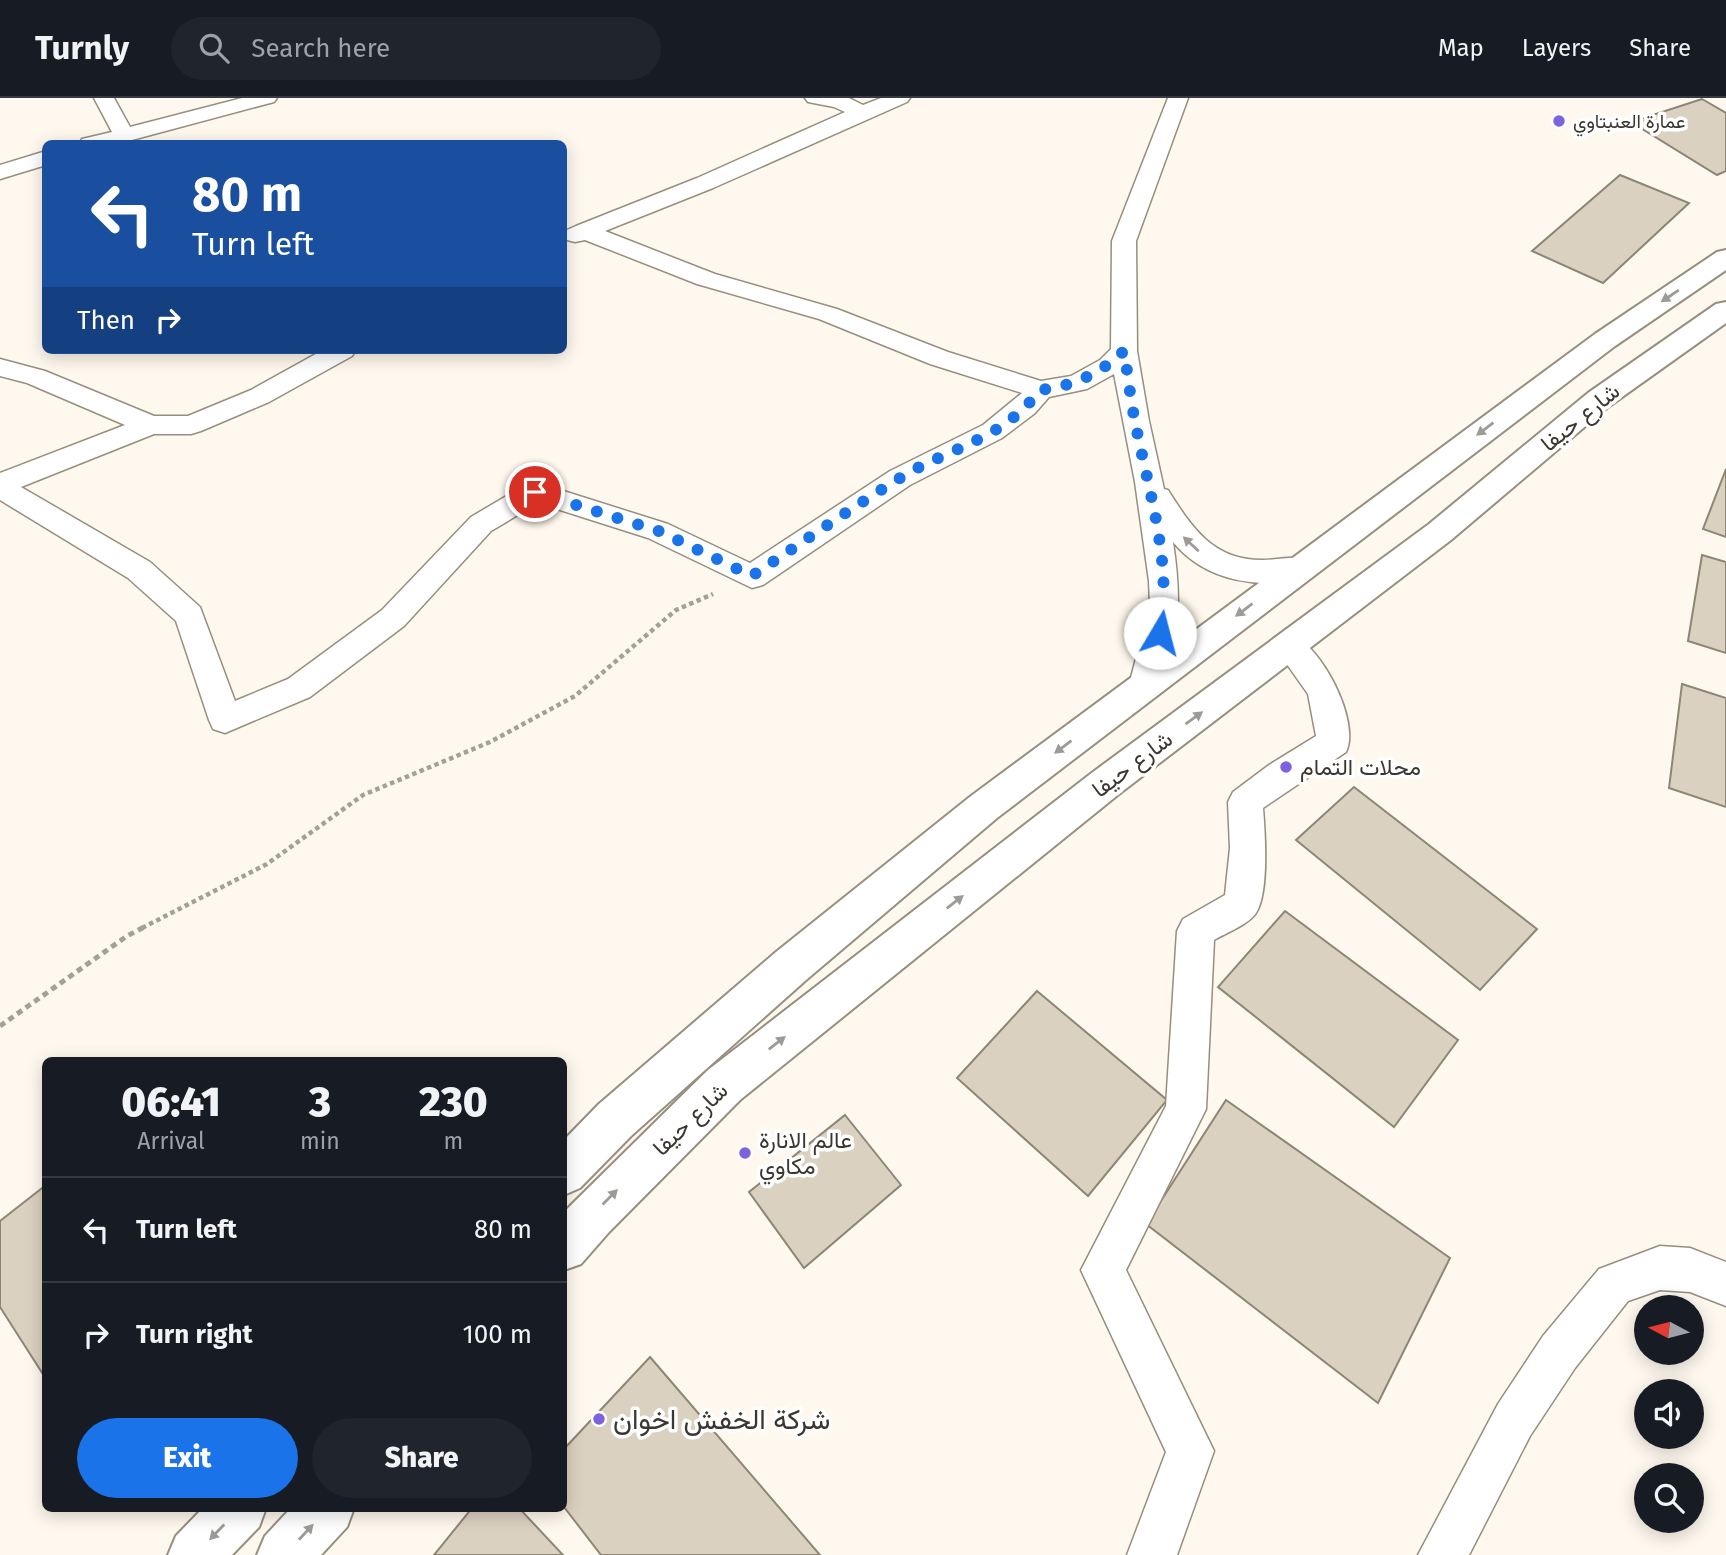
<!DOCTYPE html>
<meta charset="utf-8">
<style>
:root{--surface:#171b24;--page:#20242c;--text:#f1f3f6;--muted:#9ea1a6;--line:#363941;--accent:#1a73e8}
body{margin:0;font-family:"Fira Sans",Vazirmatn,sans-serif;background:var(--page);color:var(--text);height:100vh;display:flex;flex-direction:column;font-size:26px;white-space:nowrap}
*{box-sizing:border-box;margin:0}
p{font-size:23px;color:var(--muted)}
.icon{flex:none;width:38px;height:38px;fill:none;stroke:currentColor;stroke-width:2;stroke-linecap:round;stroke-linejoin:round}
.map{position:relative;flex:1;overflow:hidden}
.panel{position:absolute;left:42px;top:959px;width:525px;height:455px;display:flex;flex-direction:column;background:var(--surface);border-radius:10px;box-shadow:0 4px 18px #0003}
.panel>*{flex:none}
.top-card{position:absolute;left:42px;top:42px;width:525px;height:214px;border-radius:10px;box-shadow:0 4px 18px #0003;background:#1a4fa0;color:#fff;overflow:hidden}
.needle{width:46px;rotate:277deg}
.fabs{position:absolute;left:1634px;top:1197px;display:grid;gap:14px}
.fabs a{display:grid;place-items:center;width:70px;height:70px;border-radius:50%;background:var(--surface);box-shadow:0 4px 18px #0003;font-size:35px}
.pin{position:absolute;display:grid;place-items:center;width:60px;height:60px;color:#fff;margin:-30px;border:4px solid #fff;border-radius:50%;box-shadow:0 2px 7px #0007}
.me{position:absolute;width:77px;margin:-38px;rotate:8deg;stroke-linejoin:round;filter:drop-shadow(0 0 5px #0008)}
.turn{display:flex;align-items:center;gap:24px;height:147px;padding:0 35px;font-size:32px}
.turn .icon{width:91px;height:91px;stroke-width:2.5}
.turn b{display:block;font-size:49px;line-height:60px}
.then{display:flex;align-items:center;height:66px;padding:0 35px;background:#0003;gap:14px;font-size:26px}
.eta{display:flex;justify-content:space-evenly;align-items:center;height:119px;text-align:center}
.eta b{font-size:42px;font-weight:800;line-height:49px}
.primary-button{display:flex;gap:14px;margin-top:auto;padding:14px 35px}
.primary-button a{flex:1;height:80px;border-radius:42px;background:var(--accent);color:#fff;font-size:28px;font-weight:800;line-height:80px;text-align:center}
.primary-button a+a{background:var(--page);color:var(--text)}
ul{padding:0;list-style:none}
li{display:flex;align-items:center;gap:21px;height:105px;padding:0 35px;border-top:2px solid var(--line)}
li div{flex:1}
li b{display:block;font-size:26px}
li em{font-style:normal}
header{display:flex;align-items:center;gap:42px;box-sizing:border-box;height:98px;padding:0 35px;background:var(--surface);border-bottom:2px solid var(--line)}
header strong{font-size:33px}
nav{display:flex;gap:38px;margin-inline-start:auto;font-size:24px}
.search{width:490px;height:63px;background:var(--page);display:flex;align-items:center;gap:18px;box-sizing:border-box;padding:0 24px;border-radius:38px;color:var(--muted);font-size:26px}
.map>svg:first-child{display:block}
.building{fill:#dbd1c0;stroke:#8e8575;stroke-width:2}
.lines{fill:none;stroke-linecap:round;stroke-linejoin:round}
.minor-casing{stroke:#978e7e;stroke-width:3}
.secondary-casing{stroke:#978e7e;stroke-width:4}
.path-far1{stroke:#a5a097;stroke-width:4.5;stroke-dasharray:4.5 3.5;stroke-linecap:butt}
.path{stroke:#a5a097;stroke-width:5;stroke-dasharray:6 4.5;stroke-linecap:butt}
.minor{fill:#fff;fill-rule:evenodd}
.secondary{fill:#fff;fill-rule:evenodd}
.oneway{fill:#9d9b98}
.route{stroke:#1a73e8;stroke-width:12;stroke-dasharray:0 21.6}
.poi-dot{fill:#7e62dd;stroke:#fff;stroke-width:2.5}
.labels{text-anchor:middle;stroke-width:7;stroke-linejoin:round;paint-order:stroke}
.far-poi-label{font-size:19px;fill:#3b3730;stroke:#fff;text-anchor:start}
.street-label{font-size:23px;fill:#3b3730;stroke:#fff}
.poi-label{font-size:23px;fill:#3b3730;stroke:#fff;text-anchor:start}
.near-poi-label{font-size:28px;fill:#3b3730;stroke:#fff;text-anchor:start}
</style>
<header>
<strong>Turnly</strong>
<div class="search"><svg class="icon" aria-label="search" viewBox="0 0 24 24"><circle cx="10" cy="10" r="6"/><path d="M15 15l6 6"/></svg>Search here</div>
<nav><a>Map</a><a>Layers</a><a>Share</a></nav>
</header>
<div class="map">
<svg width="1726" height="1457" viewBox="0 0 1726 1457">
<rect width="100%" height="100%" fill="#fff8ee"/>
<g class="building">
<path d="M1702,1L1726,15V73L1717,77L1631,24Z"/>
<path d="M1620,77L1689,105L1603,185L1532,153Z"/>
<path d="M1726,371V439L1703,431Z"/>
<path d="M1702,457L1726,464V555L1688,543Z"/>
<path d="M1682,586L1726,600V709L1669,690Z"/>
<path d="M1354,689L1537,831L1480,892L1296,742Z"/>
<path d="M1285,813L1458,942L1394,1029L1218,889Z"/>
<path d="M1037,893L1167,1002L1088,1098L957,980Z"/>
<path d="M1226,1002L1450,1160L1378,1305L1146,1126Z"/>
<path d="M845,1017L901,1087L804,1170L749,1094Z"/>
<path d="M46,1087V1281L0,1209V1123Z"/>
<path d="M650,1259L820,1457H601L564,1409V1351Z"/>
<path d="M472,1410H519L563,1457H434Z"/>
</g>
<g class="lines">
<defs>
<g id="minor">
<path d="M94,0H114L130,29L242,0H277L274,4L117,46H79L82,41L112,34Z"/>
<path d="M805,0H849L863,7L881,0H910L907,4L713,90L605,133L715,176L837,211L948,254L1041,283L1071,278L1100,262L1111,251L1112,143L1168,0H1188L1136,143L1137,253L1149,323L1164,391L1168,392C1192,430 1213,462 1262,462C1279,462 1295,457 1311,462L1315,470L1311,478C1262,493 1206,484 1173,444C1181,497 1182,547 1156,596L1145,600L1134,596L1129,587L1150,508L1149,483L1135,384L1114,276L1087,291L1049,299L1035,315L1002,340L910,387L763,487L752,490L648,440L538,405L491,433L404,528L310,599L225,635L213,631L209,622L176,523L128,480L0,402V375L125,327L27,285L0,278V261L45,273L154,318H188L251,292L323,252H356L352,258L269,304L201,333L191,336H154L21,389L150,464L200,509L235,603L288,581L382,512L471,419L525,387L535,384L668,426L750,465L890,373L983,327L1022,295L930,266L819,221L697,186L585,142L575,144L567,142L564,137L567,132L576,128L697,80L845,14L834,9L808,4Z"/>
<path d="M46,53V67L0,81V67Z"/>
<path d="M1290,536C1321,546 1361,624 1346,654L1263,710C1265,734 1269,795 1256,815C1249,826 1226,835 1214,842L1206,1011L1126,1172L1214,1353L1177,1457H1127L1166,1354L1081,1172L1166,1008L1177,833L1183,821L1225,797L1230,750L1228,704L1233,694L1269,667L1316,638L1308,596L1274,548L1279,539Z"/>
<path d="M1660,1148L1690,1150L1726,1164V1208L1690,1194L1660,1192L1628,1203L1575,1270L1530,1338L1469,1457H1418L1498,1306L1543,1238L1599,1171Z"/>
</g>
<g id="secondary">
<path d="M1726,152V172L1615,248L997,720L806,882L631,1038L580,1090L564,1097V1042L599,1006L776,854L971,698L1595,236L1717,154Z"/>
<path d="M1726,204V225L1608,309L1451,442L1119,696L740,1002L609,1134L581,1166L564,1172V1114L708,972L1093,674L1429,426L1588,295L1716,206Z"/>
<path d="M203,1410H266L259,1429L232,1457H168L176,1438Z"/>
<path d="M291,1410H354L347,1429L321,1457H257L265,1438Z"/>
</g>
</defs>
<use href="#minor" class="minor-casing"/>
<use href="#secondary" class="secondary-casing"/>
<path class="path-far1" d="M142,830L267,766L363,697L490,644L575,598L676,512L713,496"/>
<path class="path" d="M0,928L127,838L146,828"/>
<use href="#minor" class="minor"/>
<use href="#secondary" class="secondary"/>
</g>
<defs><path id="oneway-solid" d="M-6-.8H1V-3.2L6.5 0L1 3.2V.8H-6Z" transform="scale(1.75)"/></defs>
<g class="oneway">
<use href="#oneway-solid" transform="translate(1670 198) rotate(146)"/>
<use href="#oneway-solid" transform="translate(1485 331) rotate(143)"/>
<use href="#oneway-solid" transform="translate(1191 446) rotate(-137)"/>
<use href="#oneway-solid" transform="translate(1244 512) rotate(143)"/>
<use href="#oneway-solid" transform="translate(1194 620) rotate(-36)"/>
<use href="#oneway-solid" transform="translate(1063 649) rotate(143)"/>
<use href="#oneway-solid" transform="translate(955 804) rotate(-38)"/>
<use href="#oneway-solid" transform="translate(777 945) rotate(-38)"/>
<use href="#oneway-solid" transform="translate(610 1099) rotate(-45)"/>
<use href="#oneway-solid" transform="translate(217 1434) rotate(134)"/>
<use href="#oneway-solid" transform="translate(306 1434) rotate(-47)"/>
</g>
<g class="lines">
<path class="route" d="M535,394L659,433L752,478C801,445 850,411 900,380C950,349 1003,342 1040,292C1073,288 1100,276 1124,253C1128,276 1130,300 1135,323C1148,392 1173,465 1160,535"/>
</g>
<g class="poi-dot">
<circle cx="1559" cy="23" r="7"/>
<circle cx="1286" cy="669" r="7"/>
<circle cx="745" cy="1055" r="7"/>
<circle cx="599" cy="1321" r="7"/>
</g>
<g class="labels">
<g class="far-poi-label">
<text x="1573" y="30">عمارة العنبتاوي</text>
</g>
<g class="street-label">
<text transform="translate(1580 319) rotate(-39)" y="8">شارع حيفا</text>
<text transform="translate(1132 666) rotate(-37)" y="8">شارع حيفا</text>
<text transform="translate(690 1021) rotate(-44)" y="8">شارع حيفا</text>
</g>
<g class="poi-label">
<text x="1300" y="677">محلات التمام</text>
<text x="759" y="1050">عالم الانارة<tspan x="759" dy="26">مكاوي</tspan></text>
</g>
<g class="near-poi-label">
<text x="613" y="1331">شركة الخفش اخوان</text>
</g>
</g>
</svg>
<div class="fabs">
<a><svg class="needle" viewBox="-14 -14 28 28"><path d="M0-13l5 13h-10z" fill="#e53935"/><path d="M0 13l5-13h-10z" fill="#9ea1a6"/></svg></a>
<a><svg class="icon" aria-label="sound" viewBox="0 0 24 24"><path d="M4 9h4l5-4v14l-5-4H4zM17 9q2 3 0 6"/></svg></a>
<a><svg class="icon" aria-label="search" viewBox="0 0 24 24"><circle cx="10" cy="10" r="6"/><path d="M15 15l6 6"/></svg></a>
</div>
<div class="pin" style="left:535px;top:394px;background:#d93025"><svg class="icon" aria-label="arrive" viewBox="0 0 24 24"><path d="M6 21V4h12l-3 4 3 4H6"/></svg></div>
<svg class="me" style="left:1160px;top:535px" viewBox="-20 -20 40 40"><circle r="19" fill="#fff"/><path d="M0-13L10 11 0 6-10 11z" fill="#1a73e8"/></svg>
<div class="top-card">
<div class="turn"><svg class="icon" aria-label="left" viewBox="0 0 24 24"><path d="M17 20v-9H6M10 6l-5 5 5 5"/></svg><div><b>80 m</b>Turn left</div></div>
<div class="then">Then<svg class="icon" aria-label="right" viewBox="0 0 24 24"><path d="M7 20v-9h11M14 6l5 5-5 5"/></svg></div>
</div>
<section class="panel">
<div class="eta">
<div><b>06:41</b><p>Arrival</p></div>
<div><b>3</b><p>min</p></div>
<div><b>230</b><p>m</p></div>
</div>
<ul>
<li><svg class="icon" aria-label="left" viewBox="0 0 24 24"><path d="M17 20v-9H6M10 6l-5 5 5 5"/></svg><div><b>Turn left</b></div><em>80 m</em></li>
<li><svg class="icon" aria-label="right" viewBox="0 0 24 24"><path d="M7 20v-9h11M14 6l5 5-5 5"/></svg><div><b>Turn right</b></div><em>100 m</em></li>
</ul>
<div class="primary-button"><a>Exit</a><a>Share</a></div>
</section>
</div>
